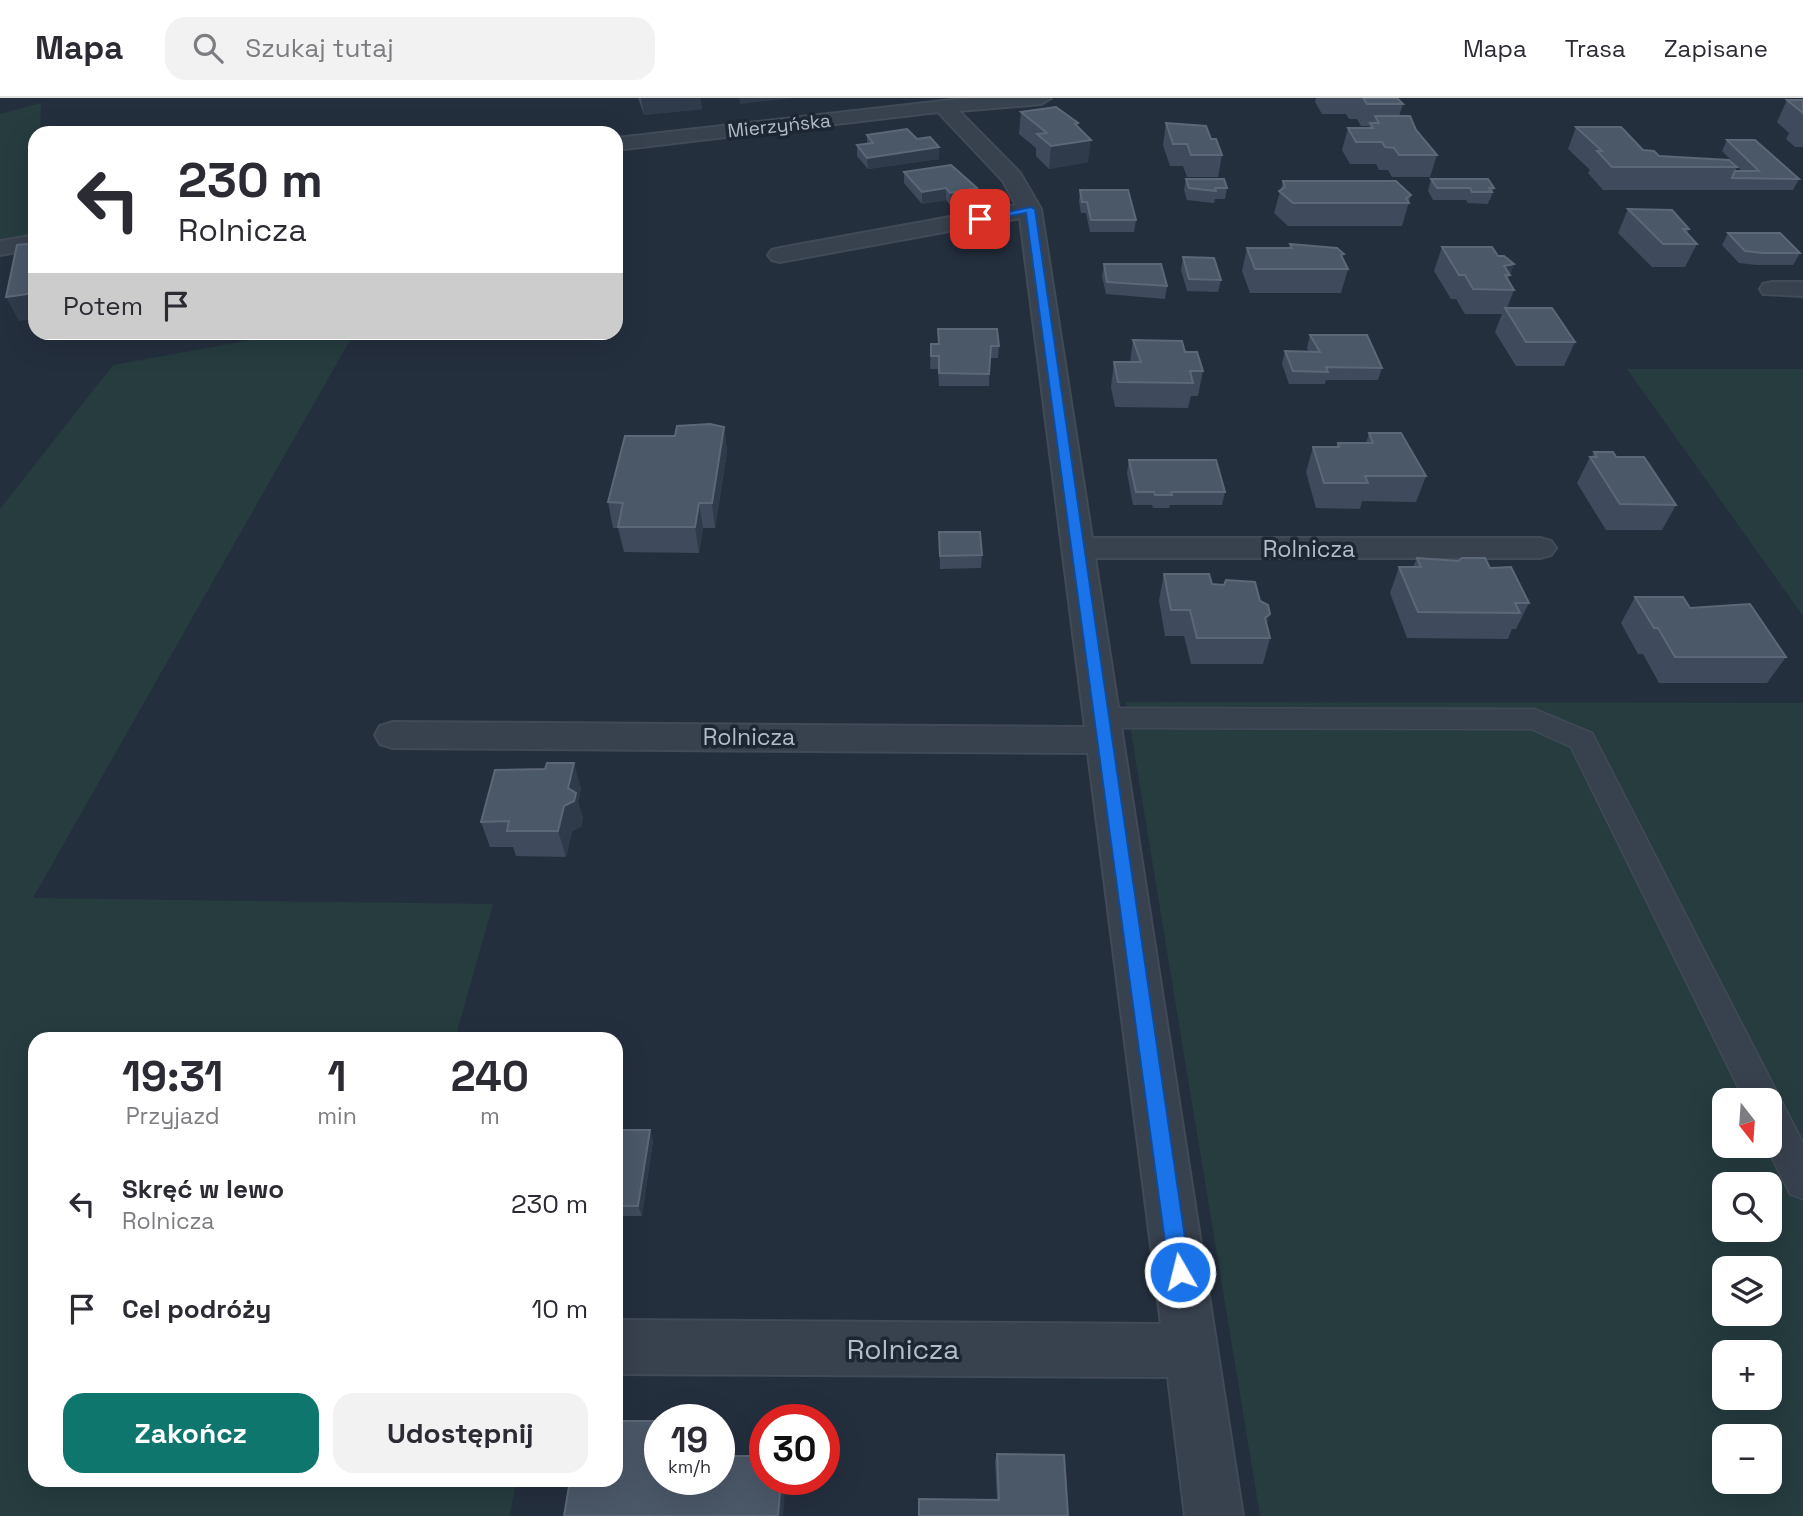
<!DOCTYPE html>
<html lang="pl">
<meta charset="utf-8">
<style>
:root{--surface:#fff;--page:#f2f2f3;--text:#2b2b33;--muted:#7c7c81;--line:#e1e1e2;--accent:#0f766e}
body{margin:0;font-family:"Space Grotesk",sans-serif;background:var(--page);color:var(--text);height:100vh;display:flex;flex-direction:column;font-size:26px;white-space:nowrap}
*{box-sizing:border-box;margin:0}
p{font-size:23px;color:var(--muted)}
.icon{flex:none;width:38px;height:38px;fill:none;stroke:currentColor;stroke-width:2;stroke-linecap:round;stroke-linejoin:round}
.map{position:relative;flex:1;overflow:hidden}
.side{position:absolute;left:28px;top:934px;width:595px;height:455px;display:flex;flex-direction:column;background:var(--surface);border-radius:21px;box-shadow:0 7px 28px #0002}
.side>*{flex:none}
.guide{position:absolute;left:28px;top:28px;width:595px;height:214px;border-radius:21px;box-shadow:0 7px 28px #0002;background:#fff;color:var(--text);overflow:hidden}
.needle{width:46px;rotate:163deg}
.tools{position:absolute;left:1712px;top:990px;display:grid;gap:14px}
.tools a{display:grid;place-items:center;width:70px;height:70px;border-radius:14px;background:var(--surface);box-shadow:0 7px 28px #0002;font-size:35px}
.speed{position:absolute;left:644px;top:1306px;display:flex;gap:14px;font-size:35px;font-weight:700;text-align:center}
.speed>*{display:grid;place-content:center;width:91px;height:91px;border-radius:50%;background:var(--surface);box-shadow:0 7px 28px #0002;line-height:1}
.speed small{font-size:18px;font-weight:400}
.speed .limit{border:10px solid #d22;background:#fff;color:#111}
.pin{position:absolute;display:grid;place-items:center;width:60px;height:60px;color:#fff;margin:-30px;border-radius:14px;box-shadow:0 4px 10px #0006}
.me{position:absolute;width:77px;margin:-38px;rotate:352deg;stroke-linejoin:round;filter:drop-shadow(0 0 5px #0008)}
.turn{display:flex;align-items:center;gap:24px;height:147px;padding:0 35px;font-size:32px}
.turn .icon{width:91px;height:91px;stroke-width:2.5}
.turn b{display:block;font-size:49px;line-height:60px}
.then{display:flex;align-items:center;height:66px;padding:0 35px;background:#0003;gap:14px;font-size:26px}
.eta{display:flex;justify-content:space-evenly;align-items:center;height:119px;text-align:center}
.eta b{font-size:42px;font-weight:800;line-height:49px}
.cta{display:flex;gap:14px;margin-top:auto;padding:14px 35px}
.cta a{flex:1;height:80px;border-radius:21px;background:var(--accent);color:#fff;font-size:28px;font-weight:800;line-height:80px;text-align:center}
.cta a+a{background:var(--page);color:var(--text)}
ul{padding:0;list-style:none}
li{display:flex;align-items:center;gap:21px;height:105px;padding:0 35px}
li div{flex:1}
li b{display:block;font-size:26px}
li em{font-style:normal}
header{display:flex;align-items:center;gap:42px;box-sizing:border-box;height:98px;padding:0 35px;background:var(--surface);border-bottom:2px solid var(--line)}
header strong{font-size:33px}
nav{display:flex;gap:38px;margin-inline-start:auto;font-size:24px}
.search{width:490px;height:63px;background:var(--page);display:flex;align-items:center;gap:18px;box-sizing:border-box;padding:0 24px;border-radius:21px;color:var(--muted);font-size:26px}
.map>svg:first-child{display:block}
.green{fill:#263c3f;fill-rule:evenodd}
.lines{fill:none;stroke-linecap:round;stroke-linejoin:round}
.service-casing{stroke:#414a57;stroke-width:3}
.minor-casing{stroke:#414a57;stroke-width:4}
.service{fill:#38414e;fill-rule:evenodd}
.minor{fill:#38414e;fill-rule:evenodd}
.wall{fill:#3f4b5c}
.shaded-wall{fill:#2f3b4b}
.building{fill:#4b5868;stroke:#5c6777;stroke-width:2}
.route{fill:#1a73e8;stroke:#114b97;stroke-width:2}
.labels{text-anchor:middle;stroke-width:7;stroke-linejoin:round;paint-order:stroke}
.far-street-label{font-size:19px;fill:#b4bcc9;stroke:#1d2633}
.street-label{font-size:23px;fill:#b4bcc9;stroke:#1d2633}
.near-street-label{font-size:28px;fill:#b4bcc9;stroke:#1d2633}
</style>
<header>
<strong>Mapa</strong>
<div class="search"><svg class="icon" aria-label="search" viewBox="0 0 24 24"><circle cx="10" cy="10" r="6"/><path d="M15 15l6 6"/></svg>Szukaj tutaj</div>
<nav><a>Mapa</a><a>Trasa</a><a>Zapisane</a></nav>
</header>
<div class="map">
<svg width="1803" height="1418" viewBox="0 0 1803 1418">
<rect width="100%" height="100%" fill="#242f3e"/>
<g class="green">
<path d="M41,5L40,35H35V135L0,141V16Z"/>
<path d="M289,235H354L33,800L493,806L455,941L35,942V1382L516,1383L510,1418H0V411L113,267Z"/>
<path d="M1627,271H1803V518Z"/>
<path d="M1126,604L1803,605V1418H1260ZM1724,1003H1769V1048H1724ZM1724,1087H1769V1132H1724ZM1724,1171H1769V1216H1724ZM1724,1255H1769V1300H1724ZM1724,1339H1769V1384H1724Z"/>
</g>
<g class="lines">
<defs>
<path id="service" d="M1101,610L1534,611L1592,635L1803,1045V1101L1790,1096L1766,1048H1769V1003H1745L1571,649L1531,631L1101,630L1091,627L1087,620L1091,613Z"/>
<g id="minor">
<path d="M969,0H1051L1041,6L959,13L1020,75L1041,111L1092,440H1540L1551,443L1556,450L1551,457L1540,460H1095L1243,1418H1185L1168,1279L616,1276V1222L1161,1226L1088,655L393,650L380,646L375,637L380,628L393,624L1085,629L1020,120L780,164L772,162L768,157L772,152L780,150L1016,107L1003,83L938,14L616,52V40Z"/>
<path d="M35,137V151L0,157V143Z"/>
<path d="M1772,184H1803V198L1763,196L1760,191L1763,186Z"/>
</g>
</defs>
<use href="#service" class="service-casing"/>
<use href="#minor" class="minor-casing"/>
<use href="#service" class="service"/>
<use href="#minor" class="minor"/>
</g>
<g class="wall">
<path d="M638,0H700L702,11L644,17Z"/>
<path d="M1316,0H1397L1403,6L1399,18L1416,32L1437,57L1430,79H1392L1388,72H1379L1376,66H1350L1342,52L1348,30H1369V28H1361L1357,21H1349L1346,16H1322L1315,4Z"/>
<path d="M1803,0V49H1795L1786,41L1789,35L1777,24L1787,2H1802Z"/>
<path d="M1021,14L1078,28L1088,64L1049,71L1036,58V50L1019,36Z"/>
<path d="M1166,25L1211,41L1222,57L1218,79H1187L1183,68H1170L1163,47Z"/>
<path d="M1576,29L1659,58L1737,69L1735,73H1742L1722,53L1727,42L1799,81L1793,92H1603L1588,75L1590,72L1568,51Z"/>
<path d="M867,37L939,61L868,71L857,58V47L867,46Z"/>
<path d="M904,74L977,90V102L950,107L946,102L922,106L904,85Z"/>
<path d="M1186,81L1227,90L1225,101H1215L1214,105L1187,102L1184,92Z"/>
<path d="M1431,81L1494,90L1490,102H1489L1488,106L1468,105L1466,102H1433L1428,93Z"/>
<path d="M1283,83L1411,97L1402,128H1288L1274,115Z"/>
<path d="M1080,92L1136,122L1134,134H1090L1086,115H1081L1079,103Z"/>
<path d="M1628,111L1689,131L1687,135L1697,146L1685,169H1652L1618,135Z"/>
<path d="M1728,135L1800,155L1793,167H1757L1739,165L1722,147Z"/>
<path d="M1290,146L1342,161L1348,171L1341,195H1250L1242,173L1247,150H1289Z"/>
<path d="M1442,149L1498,158L1514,166L1508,182L1514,192L1507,210L1575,244L1564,268H1516L1495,234L1502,216H1465L1456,201H1451L1434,173Z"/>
<path d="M1183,159L1221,182L1218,194L1187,193L1181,172Z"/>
<path d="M1104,166L1167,188L1165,201L1106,196L1102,178Z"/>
<path d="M1310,237L1382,270L1378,282H1326L1325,286H1289L1282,266L1285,253L1309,254L1307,250Z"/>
<path d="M1133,242L1203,273L1198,298H1191L1188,310L1115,309L1111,289L1114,264H1130Z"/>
<path d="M931,246L999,248L998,260H990L989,288H939L938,271H930Z"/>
<path d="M724,329L727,354L715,430H703L699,455L624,454L618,430H613L608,404L675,338Z"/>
<path d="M1369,335L1426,378L1416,404L1362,403L1360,411L1316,410L1306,374L1313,349H1336L1338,345H1366Z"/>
<path d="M1594,354L1616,359L1676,407L1662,432H1606L1577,385L1590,359H1592Z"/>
<path d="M1129,362L1225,394L1222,407H1170L1169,410H1153L1152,407H1133L1127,375Z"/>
<path d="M939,434L982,457L981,470L940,471Z"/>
<path d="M1417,460L1490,470L1529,505L1516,531H1512L1508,541L1407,540L1390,495L1399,469H1413Z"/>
<path d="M1164,476L1212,486L1267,528L1270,540L1263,566H1191L1184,538H1165L1159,502Z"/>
<path d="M1635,499L1690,510L1786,559L1767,585H1659L1643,556H1638L1621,525Z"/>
<path d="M581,690L578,704L583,720L581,729L572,733L566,759L516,758L513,749H490L481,724Z"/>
<path d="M616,1000L623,1011L620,1032H650L653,1043L642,1118H616Z"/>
<path d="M997,1356L1068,1418L997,1402L995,1363Z"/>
</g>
<g class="shaded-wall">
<path d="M641,0H700L702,11L644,17Z"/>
<path d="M739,0H794L740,6Z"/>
<path d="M1078,25L1076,44L1091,42L1088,64L1049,71L1051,48L1075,26Z"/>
<path d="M939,49V61L868,71L867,60Z"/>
<path d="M946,90V102L922,106V94Z"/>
<path d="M977,90V102L950,107V95Z"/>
<path d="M1514,166L1510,177L1504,168Z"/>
<path d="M35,195V221L19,223L6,199Z"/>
<path d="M724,329L727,354L715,430L712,405Z"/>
<path d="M699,405L703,430L699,455L695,429Z"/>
<path d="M1270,516L1263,540L1265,520Z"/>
<path d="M574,665L581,690L578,704L583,720L581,729L572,733L566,759L558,733Z"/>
<path d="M619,1000L623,1011L618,1043L616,1038V1018Z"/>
<path d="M650,1032L653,1043L642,1118L638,1108Z"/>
<path d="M660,1326V1377L655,1369Z"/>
<path d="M781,1381H786L783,1418H778Z"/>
</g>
<g class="building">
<path d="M1363,0H1397L1403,6H1367Z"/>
<path d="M1787,2H1803V15Z"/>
<path d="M1056,9L1078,25L1075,26L1091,42L1051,48L1037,36L1047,35L1021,14Z"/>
<path d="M1375,18H1410L1416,32L1437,57H1399L1394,50L1385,49L1382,44H1356L1348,30H1373L1370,25H1379Z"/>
<path d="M1166,25L1206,28L1211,41H1216L1222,57H1191L1187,46H1173Z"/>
<path d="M1576,29H1621L1643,52L1654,53L1659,58L1729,62L1737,69H1612L1597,53H1602Z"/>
<path d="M907,31L917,41L930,39L939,49L867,60L857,47L873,45L867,37Z"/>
<path d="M1727,42H1755L1799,81L1732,80L1735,73H1759Z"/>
<path d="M951,67L977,90L950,95L946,90L922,94L904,74Z"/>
<path d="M1186,81H1224L1227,90H1215L1216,93L1189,90Z"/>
<path d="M1431,81H1488L1494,90H1489L1492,94H1472L1470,90H1437Z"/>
<path d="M1283,83H1396L1411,97L1406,100L1409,105H1293L1279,93L1285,89Z"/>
<path d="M1080,92H1128L1136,122H1091L1087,104H1082Z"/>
<path d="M1628,111L1672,112L1689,131H1683L1697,146H1663Z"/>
<path d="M1728,135H1780L1800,155H1763L1745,153Z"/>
<path d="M35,145V195L6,199L17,147Z"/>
<path d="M1290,146L1337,150L1344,156L1341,157L1348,171H1255L1247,150H1292Z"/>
<path d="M1442,149H1492L1498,158H1504L1514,166L1504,168L1510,177H1505L1514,192L1473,191L1465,177H1459Z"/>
<path d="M1183,159L1214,160L1221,182L1189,181Z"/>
<path d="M1104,166H1161L1167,188L1107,184Z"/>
<path d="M1505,210H1552L1575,244H1526Z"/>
<path d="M938,231H997L999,248H991L989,276L939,275V258H931V246H939Z"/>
<path d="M1310,237H1367L1382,270L1326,269L1328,274L1293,273L1285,253L1320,254Z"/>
<path d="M1133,242L1182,243L1185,254H1197L1203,273H1190L1193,285L1118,284L1114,264H1141Z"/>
<path d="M710,326L724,329L712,405H699L695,429H618L623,405L608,404L625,338H675L677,328Z"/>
<path d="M1369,335H1401L1426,378H1365L1368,385H1324L1313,349H1339L1338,345H1373Z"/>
<path d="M1594,354H1613L1616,359H1644L1676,407L1620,406L1590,359H1597Z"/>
<path d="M1129,362H1216L1225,394H1171L1172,397H1155L1154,394H1136Z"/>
<path d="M939,434H980L982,457L940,458Z"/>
<path d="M1417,460L1458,463L1462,460H1485L1490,470L1511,469L1529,505H1515L1520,515L1418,514L1399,469H1421Z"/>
<path d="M1164,476H1209L1212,486L1224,487L1226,482L1255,484L1260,503L1268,507L1270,516L1265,520L1270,540H1197L1190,512H1171Z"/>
<path d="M1635,499H1683L1690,510L1750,506L1786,559H1675L1658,530H1654Z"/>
<path d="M547,665H574L568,690L576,695L574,703L564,708L558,733H507L509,723L481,724L495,672L545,671Z"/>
<path d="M616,1000H619L616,1018Z"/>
<path d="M616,1032H650L638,1108H616Z"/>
<path d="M616,1323H660L655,1369H660V1381H719V1358H765V1381H781L778,1418H564L570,1382H616Z"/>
<path d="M997,1356L1064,1357L1068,1418H919V1401L999,1402Z"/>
</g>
<path class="route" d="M1031,109L1035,111L1190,1174L1187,1181L1180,1184L1172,1181L1169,1174L1026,115L980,123L976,121Z"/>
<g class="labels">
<g class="far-street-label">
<text transform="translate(779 27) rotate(-6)" y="7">Mierzyńska</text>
</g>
<g class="street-label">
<text x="1309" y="459">Rolnicza</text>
<text x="749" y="647">Rolnicza</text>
</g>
<g class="near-street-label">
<text x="903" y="1261">Rolnicza</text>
</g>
</g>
</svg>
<div class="tools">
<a><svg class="needle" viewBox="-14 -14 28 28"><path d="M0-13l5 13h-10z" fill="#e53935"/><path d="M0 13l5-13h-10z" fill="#7c7c81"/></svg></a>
<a><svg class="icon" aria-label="search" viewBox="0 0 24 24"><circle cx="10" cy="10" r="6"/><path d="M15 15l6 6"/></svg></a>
<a><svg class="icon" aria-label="layers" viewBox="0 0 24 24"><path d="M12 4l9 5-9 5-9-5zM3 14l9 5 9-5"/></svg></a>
<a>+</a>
<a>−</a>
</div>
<div class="speed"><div>19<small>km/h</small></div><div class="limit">30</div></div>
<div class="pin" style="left:980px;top:121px;background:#d93025"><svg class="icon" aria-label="arrive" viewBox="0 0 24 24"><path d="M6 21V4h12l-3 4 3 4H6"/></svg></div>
<svg class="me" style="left:1180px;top:1174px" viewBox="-20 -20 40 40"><circle r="17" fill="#1a73e8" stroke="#fff" stroke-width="3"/><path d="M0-11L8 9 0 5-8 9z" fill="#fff"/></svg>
<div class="guide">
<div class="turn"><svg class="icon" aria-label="left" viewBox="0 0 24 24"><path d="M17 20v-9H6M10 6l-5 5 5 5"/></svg><div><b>230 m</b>Rolnicza</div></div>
<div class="then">Potem<svg class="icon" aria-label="arrive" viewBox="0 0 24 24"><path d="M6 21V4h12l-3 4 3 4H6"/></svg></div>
</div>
<section class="side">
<div class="eta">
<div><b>19:31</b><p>Przyjazd</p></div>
<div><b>1</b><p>min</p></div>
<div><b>240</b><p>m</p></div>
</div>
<ul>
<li><svg class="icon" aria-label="left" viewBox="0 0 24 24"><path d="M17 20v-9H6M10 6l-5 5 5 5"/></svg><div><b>Skręć w lewo</b><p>Rolnicza</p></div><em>230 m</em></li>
<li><svg class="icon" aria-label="arrive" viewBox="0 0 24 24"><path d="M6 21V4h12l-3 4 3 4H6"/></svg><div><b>Cel podróży</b></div><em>10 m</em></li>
</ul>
<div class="cta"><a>Zakończ</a><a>Udostępnij</a></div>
</section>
</div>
